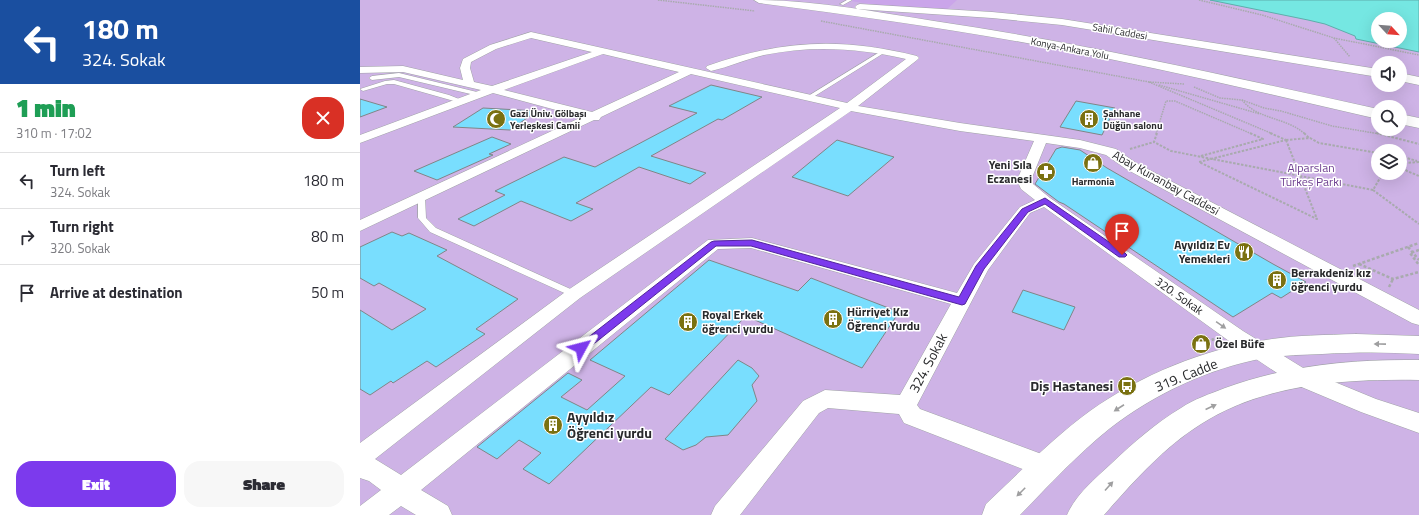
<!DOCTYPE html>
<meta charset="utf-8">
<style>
:root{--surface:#fff;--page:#f7f7f7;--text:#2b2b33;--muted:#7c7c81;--line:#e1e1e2;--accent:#7c3aed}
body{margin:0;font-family:"Titillium Web",sans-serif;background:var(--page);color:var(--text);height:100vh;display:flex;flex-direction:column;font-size:15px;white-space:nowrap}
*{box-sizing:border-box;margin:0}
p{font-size:13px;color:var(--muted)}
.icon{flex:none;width:22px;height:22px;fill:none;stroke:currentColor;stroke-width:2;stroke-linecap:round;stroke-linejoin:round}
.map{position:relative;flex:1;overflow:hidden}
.details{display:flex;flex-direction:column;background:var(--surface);width:360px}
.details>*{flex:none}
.top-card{background:#1a4fa0;color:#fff;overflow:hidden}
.needle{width:26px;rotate:116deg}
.tools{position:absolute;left:1011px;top:12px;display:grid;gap:8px}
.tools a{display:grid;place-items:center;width:36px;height:36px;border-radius:50%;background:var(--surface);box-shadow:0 4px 16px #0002;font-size:20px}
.pin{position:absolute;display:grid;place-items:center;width:34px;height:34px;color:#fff;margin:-41px -17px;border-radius:50% 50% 50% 0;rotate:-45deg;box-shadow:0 0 4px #0007}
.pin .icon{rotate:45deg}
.me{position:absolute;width:44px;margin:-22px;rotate:52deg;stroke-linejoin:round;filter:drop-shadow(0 0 3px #0008)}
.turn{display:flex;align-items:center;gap:14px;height:84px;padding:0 16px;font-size:18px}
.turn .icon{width:52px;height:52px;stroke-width:2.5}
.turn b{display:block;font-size:28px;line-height:34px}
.round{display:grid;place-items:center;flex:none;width:42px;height:42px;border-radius:16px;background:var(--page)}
.summary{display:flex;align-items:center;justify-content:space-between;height:68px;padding:0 16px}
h1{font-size:24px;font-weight:800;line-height:30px;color:#1e9e55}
.button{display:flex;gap:8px;margin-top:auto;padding:8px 16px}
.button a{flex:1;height:46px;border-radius:16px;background:var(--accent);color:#fff;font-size:16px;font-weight:800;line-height:46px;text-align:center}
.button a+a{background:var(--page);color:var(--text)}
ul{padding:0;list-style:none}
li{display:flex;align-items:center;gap:12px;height:56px;padding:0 16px;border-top:1px solid var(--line)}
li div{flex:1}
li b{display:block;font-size:15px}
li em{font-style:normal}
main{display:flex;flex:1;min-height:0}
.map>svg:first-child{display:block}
.green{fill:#ceb3e6;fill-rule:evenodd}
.forest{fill:#caa5ea}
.water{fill:#75e7e2;stroke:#5eaeab;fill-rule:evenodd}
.building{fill:#79defe;stroke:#808587}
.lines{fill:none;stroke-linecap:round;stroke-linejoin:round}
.service-casing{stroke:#a0a3a6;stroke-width:1}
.minor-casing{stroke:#a0a3a6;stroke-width:1}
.tertiary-casing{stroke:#a0a3a6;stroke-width:1}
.trunk-casing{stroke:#a0a3a6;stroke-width:1}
.path-far2{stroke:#a8aaad;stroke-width:1.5;stroke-dasharray:1.5 1;stroke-linecap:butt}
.path-far1{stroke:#a8aaad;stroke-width:2;stroke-dasharray:2.5 1.5;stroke-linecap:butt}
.path{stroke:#a8aaad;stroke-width:2.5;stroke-dasharray:3 2;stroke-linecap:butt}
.service{fill:#fff;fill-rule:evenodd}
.minor{fill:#fff;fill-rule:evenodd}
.tertiary{fill:#fff;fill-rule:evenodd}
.trunk{fill:#fff;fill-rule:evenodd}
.oneway{fill:#9f9fa0}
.route{fill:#7c3aed;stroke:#51269a}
.labels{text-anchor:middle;stroke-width:3;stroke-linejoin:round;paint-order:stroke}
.far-street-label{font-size:10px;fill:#292a2c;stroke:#fff}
.far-poi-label{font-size:10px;font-weight:bold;fill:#292a2c;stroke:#fff;text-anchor:start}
.poi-label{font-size:12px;font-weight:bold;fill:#292a2c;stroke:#fff;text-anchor:start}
.park-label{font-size:12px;fill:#6e3e90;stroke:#fff}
.street-label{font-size:12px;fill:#292a2c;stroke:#fff}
.near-street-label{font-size:14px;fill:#292a2c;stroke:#fff}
.near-poi-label{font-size:14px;font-weight:bold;fill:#292a2c;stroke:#fff;text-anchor:end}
</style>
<main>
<section class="details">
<div class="top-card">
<div class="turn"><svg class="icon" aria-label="left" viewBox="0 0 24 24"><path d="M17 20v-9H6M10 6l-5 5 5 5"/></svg><div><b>180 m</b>324. Sokak</div></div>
</div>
<div class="summary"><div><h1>1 min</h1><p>310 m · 17:02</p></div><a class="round" style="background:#d93025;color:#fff"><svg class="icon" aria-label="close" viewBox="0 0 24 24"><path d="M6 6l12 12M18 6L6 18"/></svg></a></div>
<ul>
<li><svg class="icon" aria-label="left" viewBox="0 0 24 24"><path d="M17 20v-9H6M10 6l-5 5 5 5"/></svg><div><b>Turn left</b><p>324. Sokak</p></div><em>180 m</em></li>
<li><svg class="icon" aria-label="right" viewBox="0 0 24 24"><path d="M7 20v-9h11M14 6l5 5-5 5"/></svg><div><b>Turn right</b><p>320. Sokak</p></div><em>80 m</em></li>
<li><svg class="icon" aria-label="arrive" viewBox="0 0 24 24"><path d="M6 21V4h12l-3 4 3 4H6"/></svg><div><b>Arrive at destination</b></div><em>50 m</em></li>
</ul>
<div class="button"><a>Exit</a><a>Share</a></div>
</section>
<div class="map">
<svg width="1059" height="515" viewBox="0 0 1059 515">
<rect width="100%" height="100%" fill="#eaedf1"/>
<path class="green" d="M0,0H1059V515H0ZM1018,19H1040V41H1018ZM1018,63H1040V85H1018ZM1018,107H1040V129H1018ZM1018,151H1040V173H1018Z"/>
<path class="forest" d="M493,0H597L586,10L529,7L491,1Z"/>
<path class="water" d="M850,0H1059V52L996,39L995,36L965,24L948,20ZM1018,19H1040V41H1018Z"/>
<g class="building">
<path d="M351,85L402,97L362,120L358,119L291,156L346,173L330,184L279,167L216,203L233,209L211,221L161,201L114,226L98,219L145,195L135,191L204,157L235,167L337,113L309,106Z"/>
<path d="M0,99L27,107L0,117Z"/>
<path d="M716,101L755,108L742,135L700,127Z"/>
<path d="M123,108L177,111L150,130L93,127Z"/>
<path d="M132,137L151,144L129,154L133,155L77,180L54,171Z"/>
<path d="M477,140L534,157L488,196L432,177Z"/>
<path d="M702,147L720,150L747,168L913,264L946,282L921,298L912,293L873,317L704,204L699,202L675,184L696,149Z"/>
<path d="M32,232L42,236L49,233L87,250L77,256L158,299L116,329L125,334L76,367L67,361L33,383L31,381L10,395L0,389V310L32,330L66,309L19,283L14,286L0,278V247Z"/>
<path d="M349,260L438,291L451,278L539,312L502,368L386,316L309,395L291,387L189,484L163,469L181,453L159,440L137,459L117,447L208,373L222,380L201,397L227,410L265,376L230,360Z"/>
<path d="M663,290L715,307L704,330L652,312Z"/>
<path d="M378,360L392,368L399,376L392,385L397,401L368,435L346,437L336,445L323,450L305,439Z"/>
</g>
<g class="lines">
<defs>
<g id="service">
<path d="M487,0H492L483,5L480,4Z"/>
<path d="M523,50L527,51L450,99L445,98Z"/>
<path d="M39,73L121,93L122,94L119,96L39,77L12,80L9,78L12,76Z"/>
<path d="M34,80L89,95L104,101L101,103L34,84H27L3,91L0,89L25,81Z"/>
<path d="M58,196H64L65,198L66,218L76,228L217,292L219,294L214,297L211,296L70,232L58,218Z"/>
</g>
<path id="minor" d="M171,32L487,103L546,59C499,48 452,45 404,55C386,59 369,67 351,71L346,68L347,66C422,40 480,37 557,56L559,58L557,60L498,106L600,123L720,140L756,149L776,163L1059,310V325L1052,323L766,169L746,155L720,148L686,143L671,180L673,184L690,198L883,331L948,371L1016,399L1059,413V433L1001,412L932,383L869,341L684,207L670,213L628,270L557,405L560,409L695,459L698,467L695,475L686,478L544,423L539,414L468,408L459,413L380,515H351L355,506L443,401L465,390L540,395L591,304L391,248L358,249L61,490L88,506L92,515H56L41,506L29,515H0V506L21,490L9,481L0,478V443L208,290L480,108L331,74L241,117L239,120H234L0,231V220L222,117L133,93L0,143V135L121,90L43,72L0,73V67L43,66L103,80L100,68L103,59L130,45ZM171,38L232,52L132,86L114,82L110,68L111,62L136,49ZM243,54L319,72L232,112L144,90ZM491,111L600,131L674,141L657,180L661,189L675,200L660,207L614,264L597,293L392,238L348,240L41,475L15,459L220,298Z"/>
<g id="tertiary">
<path d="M500,4L632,12L702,19L1018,69V77L702,25L632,18L497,9L495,7L497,5Z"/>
<path d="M1040,73L1059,77V85L1040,81Z"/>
<path d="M996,334L1059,336V354C1027,352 995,352 962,354C943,355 924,355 905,358C849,368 794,394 749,429C717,455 689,485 660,515H622L626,504C660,472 693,438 730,411C781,375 844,349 906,340C935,335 966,335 996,334Z"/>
<path d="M1059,360V380C986,379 905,383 841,424C804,447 773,482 744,515H707C716,494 736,478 752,463C773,443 796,423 821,408C834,399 850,394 865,388C928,365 993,359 1059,360Z"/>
</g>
<g id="trunk">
<path d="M394,0C454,0 515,12 574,21C724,43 871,77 1018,109V119C905,93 792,66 678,45C585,28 492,15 399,3Z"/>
<path d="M1040,114L1059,118V128L1040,124Z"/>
</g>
</defs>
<use href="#service" class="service-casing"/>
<use href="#minor" class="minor-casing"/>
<use href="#tertiary" class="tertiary-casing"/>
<use href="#trunk" class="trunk-casing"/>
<g class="path-far2">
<path d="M298,0L395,11"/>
<path d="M839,0L902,15L974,38L1059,55"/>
<path d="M461,21L789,82"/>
<path d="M974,38L990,57"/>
<path d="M824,84L789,82L913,134"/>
<path d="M799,85L900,114"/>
<path d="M834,87L860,98L882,100L904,108L921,111L972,126L1020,134"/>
<path d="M882,100C898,120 926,117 945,134"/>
<path d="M796,134L806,101H815L892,134"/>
</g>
<g class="path-far1">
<path d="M797,133L794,142L811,151L1013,190L1023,173"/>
<path d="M910,133L926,140"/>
<path d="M944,133L949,138"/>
<path d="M1016,133L1059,144"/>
<path d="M926,140L957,219L839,162Z"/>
<path d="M926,140L950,138L959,143L1018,153"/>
<path d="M770,149L794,142"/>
<path d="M841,156L903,139L890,133"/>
<path d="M1040,156L1057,161"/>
<path d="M1059,162L1044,163L1042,166L1047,171L1059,176"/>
<path d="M1013,190L1059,224"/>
</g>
<g class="path">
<path d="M1048,247L1059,260"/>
<path d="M1059,250L1050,253L1059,265"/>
<path d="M999,264L1033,279L1059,272"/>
<path d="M993,266L1059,243"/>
<path d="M1029,287L1033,279"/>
<path d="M838,346L854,339"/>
</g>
<use href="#service" class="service"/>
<use href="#minor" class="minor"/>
<use href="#tertiary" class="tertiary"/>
<use href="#trunk" class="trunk"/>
</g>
<defs><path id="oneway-solid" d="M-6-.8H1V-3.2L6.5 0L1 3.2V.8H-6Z"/></defs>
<g class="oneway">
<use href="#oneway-solid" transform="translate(861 325) rotate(35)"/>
<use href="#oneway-solid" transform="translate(1020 344) rotate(-179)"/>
<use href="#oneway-solid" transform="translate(851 407) rotate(-25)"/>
<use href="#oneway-solid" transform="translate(759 408) rotate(147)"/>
<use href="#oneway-solid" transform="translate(749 486) rotate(-48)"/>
<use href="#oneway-solid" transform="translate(661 492) rotate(135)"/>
</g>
<path class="route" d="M685,198L765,253L767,255L765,257H759L685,204L668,212L624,269L605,304L602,305L391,246H356L225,351H217L216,348L217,346L351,242L354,241L392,240L599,297L616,266L662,209Z"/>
<defs>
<symbol id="mosque-disc" viewBox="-11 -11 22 22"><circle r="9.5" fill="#7a7111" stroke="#fff"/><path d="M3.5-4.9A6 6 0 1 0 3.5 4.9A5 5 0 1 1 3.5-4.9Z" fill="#fff"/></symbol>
<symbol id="building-disc" viewBox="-11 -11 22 22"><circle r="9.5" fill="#7a7111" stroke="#fff"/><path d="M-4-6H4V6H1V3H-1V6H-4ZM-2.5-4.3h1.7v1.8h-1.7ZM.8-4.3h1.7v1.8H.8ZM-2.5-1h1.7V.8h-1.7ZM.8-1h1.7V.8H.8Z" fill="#fff"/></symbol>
<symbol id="shop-disc" viewBox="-11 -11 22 22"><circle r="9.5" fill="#7a7111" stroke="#fff"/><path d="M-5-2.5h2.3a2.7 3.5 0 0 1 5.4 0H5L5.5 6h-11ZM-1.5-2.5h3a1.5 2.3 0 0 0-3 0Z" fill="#fff"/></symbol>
<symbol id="pharmacy-disc" viewBox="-11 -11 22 22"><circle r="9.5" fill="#7a7111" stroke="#fff"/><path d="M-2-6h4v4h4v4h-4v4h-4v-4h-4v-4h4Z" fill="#fff"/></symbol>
<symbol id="restaurant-disc" viewBox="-11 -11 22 22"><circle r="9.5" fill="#7a7111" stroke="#fff"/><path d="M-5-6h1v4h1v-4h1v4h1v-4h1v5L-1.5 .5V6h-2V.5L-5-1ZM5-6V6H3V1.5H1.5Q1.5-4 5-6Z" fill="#fff"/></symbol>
<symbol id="bus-disc" viewBox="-11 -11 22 22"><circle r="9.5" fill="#7a7111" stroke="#fff"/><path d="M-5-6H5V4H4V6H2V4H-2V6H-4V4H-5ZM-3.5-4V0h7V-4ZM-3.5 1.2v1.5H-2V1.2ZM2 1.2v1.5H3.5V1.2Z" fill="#fff"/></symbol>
</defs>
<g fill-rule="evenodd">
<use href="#mosque-disc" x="125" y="108" width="22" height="22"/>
<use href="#building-disc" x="718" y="108" width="22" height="22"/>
<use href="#shop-disc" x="722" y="152" width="22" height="22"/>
<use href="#pharmacy-disc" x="675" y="161" width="22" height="22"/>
<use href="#restaurant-disc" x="873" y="241" width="22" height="22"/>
<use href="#building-disc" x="906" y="269" width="22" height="22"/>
<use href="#building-disc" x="462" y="308" width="22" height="22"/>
<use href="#building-disc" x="317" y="311" width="22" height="22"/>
<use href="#shop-disc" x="830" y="333" width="22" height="22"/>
<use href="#bus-disc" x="756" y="375" width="22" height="22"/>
<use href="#building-disc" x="182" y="414" width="22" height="22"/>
</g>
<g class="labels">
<g class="far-street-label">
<text transform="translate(760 31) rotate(10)" y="4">Sahil Caddesi</text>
<text transform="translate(710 48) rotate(11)" y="4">Konya-Ankara Yolu</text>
</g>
<g class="far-poi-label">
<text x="150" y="117">Gazi Üniv. Gölbaşı<tspan x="150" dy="12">Yerleşkesi Camii</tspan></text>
<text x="743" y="117">Şahhane<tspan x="743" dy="12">Düğün salonu</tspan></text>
<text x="733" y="185" text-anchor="middle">Harmonia</text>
</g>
<g class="poi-label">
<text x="672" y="169" text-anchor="end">Yeni Sıla<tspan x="672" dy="14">Eczanesi</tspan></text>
<text x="870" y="249" text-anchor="end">Ayyıldız Ev<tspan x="870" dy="14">Yemekleri</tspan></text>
<text x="931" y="277">Berrakdeniz kız<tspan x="931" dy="14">öğrenci yurdu</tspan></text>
<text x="487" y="316">Hürriyet Kız<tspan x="487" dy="14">Öğrenci Yurdu</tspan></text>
<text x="342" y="319">Royal Erkek<tspan x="342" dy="14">öğrenci yurdu</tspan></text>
<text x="855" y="348">Özel Büfe</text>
</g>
<g class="park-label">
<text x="951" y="172">Alparslan<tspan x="951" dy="14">Türkeş Parkı</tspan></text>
</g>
<g class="street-label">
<text transform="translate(806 183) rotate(29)" y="4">Abay Kunanbay Caddesi</text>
<text transform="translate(819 296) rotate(35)" y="4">320. Sokak</text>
</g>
<g class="near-street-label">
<text transform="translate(568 363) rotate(-62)" y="5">324. Sokak</text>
<text transform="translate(826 375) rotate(-22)" y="5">319. Cadde</text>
</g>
<g class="near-poi-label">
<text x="753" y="391">Diş Hastanesi</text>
<text x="207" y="422" text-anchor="start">Ayyıldız<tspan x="207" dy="16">Öğrenci yurdu</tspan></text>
</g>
</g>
</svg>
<div class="tools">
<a><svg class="needle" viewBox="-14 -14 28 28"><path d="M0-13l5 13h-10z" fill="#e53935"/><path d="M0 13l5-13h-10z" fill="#7c7c81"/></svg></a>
<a><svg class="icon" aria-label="sound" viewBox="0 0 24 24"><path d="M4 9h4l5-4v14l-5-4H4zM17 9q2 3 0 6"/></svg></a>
<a><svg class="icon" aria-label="search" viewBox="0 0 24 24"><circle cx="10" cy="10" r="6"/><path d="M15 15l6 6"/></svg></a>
<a><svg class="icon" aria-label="layers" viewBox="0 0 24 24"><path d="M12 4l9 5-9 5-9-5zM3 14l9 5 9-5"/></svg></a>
</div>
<div class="pin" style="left:762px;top:255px;background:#d93025"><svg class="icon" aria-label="arrive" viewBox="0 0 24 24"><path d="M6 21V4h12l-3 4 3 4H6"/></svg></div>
<svg class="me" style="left:221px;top:348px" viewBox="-20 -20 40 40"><path d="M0-17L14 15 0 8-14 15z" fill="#7c3aed" stroke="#fff" stroke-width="4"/></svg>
</div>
</main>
